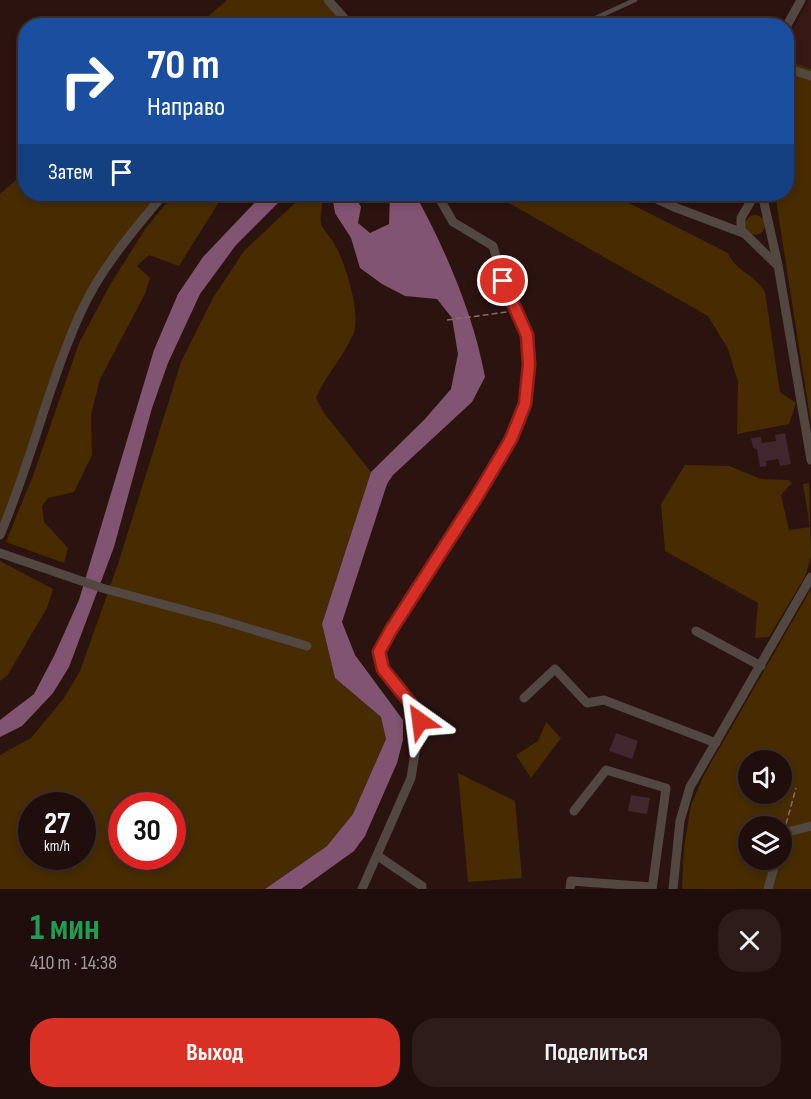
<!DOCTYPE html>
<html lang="ru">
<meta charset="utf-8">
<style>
:root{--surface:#200e0c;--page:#2d1c1a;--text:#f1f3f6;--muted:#a29c9d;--line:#3d2e2d;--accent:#d93025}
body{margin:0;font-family:"Sofia Sans Condensed",sans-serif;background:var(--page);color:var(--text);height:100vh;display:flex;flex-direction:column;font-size:22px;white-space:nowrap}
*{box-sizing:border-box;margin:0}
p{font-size:20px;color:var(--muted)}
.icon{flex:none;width:33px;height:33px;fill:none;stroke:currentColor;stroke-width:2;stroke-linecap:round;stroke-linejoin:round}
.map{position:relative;height:889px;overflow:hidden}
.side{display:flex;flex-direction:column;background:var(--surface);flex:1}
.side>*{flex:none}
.guide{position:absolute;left:18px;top:18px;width:776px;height:183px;border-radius:24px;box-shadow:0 3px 9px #0003,0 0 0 2px var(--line);background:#1a4fa0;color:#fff;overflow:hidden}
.controls{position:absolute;left:738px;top:750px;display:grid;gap:12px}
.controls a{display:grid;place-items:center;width:54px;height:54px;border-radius:50%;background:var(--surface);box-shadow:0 3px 9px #0003,0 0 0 2px var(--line);font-size:30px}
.speed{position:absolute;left:18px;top:792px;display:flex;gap:12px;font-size:30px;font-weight:700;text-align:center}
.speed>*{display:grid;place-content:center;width:78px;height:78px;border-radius:50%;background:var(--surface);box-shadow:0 3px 9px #0003,0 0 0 2px var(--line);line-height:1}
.speed small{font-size:15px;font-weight:400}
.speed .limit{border:9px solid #d22;background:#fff;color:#111}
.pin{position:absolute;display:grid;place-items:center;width:51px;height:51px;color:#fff;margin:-26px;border:3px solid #fff;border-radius:50%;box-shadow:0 2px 6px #0007}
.me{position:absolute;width:66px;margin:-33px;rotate:329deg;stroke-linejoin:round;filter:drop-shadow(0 0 4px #0008)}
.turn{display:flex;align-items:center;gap:21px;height:126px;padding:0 30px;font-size:27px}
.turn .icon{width:78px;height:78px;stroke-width:2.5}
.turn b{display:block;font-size:42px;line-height:51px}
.then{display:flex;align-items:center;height:57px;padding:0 30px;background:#0003;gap:12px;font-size:22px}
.round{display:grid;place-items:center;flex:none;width:63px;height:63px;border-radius:24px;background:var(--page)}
.overview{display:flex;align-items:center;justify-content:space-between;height:102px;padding:0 30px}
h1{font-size:36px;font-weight:700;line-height:45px;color:#1e9e55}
.button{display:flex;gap:12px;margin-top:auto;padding:12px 30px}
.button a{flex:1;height:69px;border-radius:24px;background:var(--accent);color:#fff;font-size:24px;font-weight:700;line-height:69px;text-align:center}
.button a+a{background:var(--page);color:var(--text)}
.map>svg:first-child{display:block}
.built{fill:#371815}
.green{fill:#462c00;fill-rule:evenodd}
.water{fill:#815472}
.building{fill:#41272e}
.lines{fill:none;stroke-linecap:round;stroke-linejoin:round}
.path{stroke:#836e6b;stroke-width:1.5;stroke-dasharray:6 3;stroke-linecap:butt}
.lane{stroke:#524741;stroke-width:4.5}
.street{stroke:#524741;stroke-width:9}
.route-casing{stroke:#8d1f18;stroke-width:15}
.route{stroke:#d93025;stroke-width:10}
</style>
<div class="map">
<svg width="811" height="889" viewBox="0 0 811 889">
<rect width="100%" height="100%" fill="#2b1310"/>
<path class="built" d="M809,0H811V69L786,60V41Z"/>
<g class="green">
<path d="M227,0H328L351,26H197Z"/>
<path d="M786,60L811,69V423L775,194H786Z"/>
<path d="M25,172L26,194H164L121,246L80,314L0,535V194Z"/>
<path d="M174,194H231L219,202L179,266L149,255L137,266L150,278L145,294L100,379L91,415L92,455L74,492L48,498L42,506L44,522L68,548L64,563L6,542L34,473L79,343L110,285L145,229Z"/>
<path d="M301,194H319C327,209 316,216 323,228C326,233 331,238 334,243C345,261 362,315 353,335C343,357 326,375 316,398L324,413L371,472L322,624L335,678L381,717L386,739L353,814L327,846L265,889H0V755L31,738L64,698L80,671L118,564L181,362L213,298L244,251L294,204ZM32,806H82V856H32ZM122,806H172V856H122Z"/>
<path d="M493,194H611L728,253C735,271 755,274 765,292L780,392L796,403L789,424L737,434L738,382L728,349L708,316Z"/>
<circle cx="755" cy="225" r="10"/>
<path d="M685,465L729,466L761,479L788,480L792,483L781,495L789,530L810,527L803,484L809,483L811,556L805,577L769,637L755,638L758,603L665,551L661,504Z"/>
<path d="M0,561L53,589L47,608L7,676L0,681Z"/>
<path d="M811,589V889H682L684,848L691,805L704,775ZM748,760H782V794H748ZM748,826H782V860H748Z"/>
<path d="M546,722L561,738L531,778L516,755L538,741Z"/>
<path d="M458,773L515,801L522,878L468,882Z"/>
</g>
<g class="water">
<path d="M263,194H282V199L236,245L200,294L168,363L152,408L114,547L69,667L53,693L22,726L0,737V720L34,694L54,656L79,600L154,350L178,294L203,257Z"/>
<path d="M332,194H354L361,207L358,223L370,233L389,224L390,194H415C445,248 474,316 485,377L472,402L393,475L387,484L342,622L355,655L403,720V740L397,763L365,836L354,851L301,889H265L327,846L353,814L386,739L381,717L335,678L322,624L371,472L425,419L451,389L458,354L452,318L437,299L405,296L382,284L360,268L351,238L335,213Z"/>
</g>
<g class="building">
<path d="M785,433L791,464L780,466L778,459L766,461L767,466L760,467L757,449L753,448L751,438L761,437L762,443L776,441L775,435Z"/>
<path d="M616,733L638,741L632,759L609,751Z"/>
<path d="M631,795L650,798L647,814L628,811Z"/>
</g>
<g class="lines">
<g class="path">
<path d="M447,320L507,312"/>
<path d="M786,824L796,788"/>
</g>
<path class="lane" d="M578,26L635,0"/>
<g class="street">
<path d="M328,0L351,26"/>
<path d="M786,27L801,0"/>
<path d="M786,68L811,76"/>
<path d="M288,194L289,196"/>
<path d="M646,194L674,207L743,233"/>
<path d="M755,194L741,218V230L776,264"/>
<path d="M762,194L778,265L811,460"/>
<path d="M0,535C31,463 48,385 80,314C100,269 133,231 164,194"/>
<path d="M0,553L102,588L221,620L307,646"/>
<path d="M696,631L761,666"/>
<path d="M524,698L555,669L587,703L604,700L716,743"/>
<path d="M574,811L606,770L666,788L652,889"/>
<path d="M782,839L783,833L811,826"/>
<path d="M378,856L422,886V889"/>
<path d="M362,889L411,778L420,721L413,705L383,669L379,652L391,630L476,497L511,439L525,404L529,365L527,335L503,281L493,246L453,222L437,194"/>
<path d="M570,889L571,881L652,887"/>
<path d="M673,889L680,821L690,787L811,577"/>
<path d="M768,889L776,860"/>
</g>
</g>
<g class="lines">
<defs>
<path id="route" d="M420,721L412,705L383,669L379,652L391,630L476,498L511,439L525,404L529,365L527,335L503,281"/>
</defs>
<use href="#route" class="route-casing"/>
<use href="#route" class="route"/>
</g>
</svg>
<div class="controls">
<a><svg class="icon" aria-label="sound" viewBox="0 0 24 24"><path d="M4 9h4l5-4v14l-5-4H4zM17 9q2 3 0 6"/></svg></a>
<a><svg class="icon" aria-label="layers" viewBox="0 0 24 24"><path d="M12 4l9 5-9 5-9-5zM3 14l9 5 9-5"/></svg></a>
</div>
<div class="speed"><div>27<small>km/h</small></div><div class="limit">30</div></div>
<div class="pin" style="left:503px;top:281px;background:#d93025"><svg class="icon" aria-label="arrive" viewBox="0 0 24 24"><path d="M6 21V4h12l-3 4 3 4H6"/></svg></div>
<svg class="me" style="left:420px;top:721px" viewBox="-20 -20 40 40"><path d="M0-17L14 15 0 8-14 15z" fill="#d93025" stroke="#fff" stroke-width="4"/></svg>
<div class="guide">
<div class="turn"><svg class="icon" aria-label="right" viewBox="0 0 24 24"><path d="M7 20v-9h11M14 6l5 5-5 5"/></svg><div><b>70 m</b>Направо</div></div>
<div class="then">Затем<svg class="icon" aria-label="arrive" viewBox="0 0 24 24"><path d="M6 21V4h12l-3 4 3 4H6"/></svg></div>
</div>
</div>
<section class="side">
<div class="overview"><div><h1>1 мин</h1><p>410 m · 14:38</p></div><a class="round"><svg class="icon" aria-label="close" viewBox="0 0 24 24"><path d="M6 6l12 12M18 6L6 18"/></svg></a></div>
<div class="button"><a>Выход</a><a>Поделиться</a></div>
</section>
